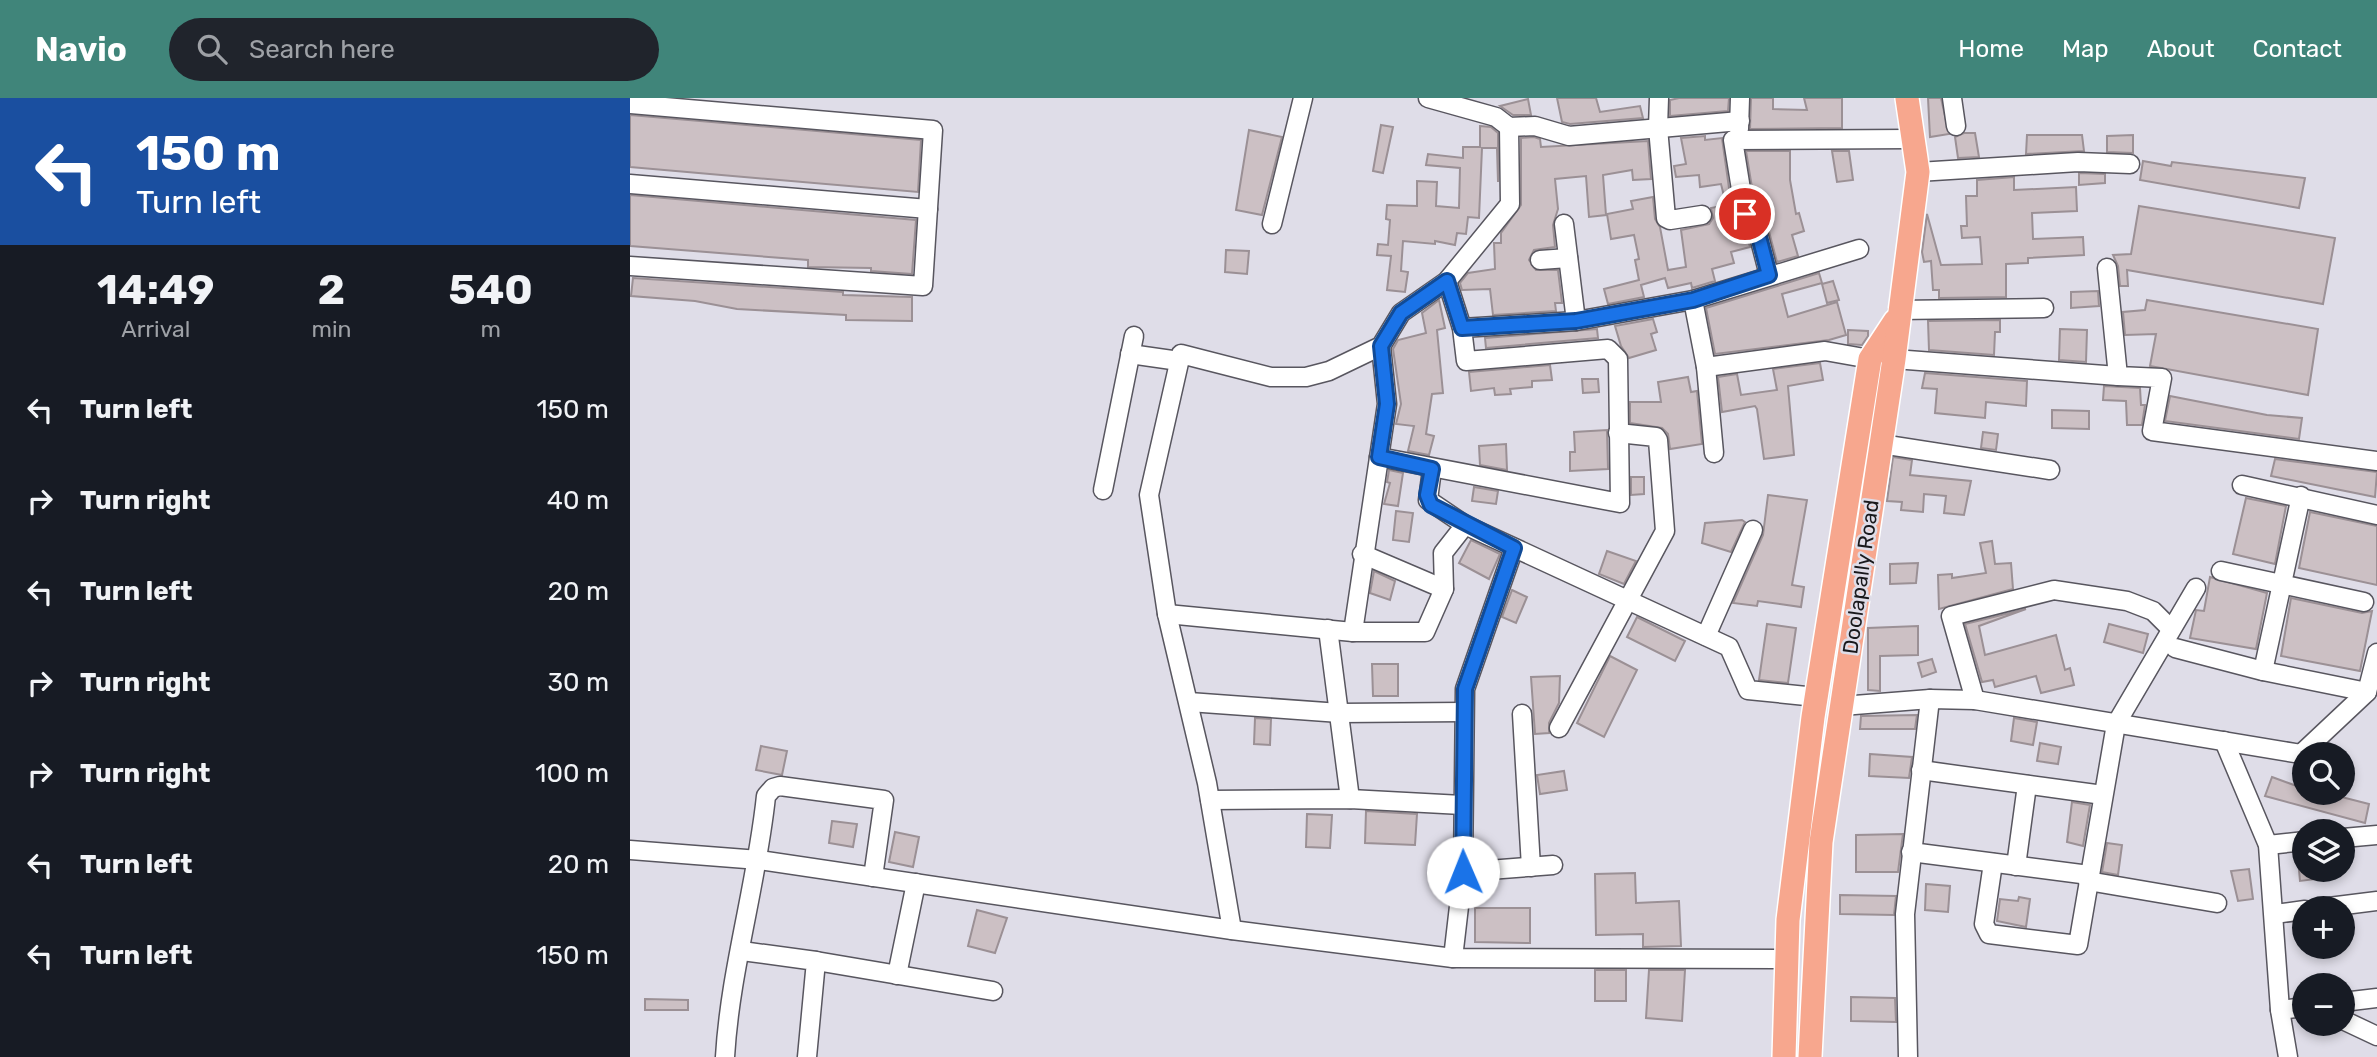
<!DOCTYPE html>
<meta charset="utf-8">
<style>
:root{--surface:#171b24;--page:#20242c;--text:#f1f3f6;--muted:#9ea1a6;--accent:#40857a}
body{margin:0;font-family:Rubik,sans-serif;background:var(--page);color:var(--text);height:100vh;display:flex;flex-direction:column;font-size:26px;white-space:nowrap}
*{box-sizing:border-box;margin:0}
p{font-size:23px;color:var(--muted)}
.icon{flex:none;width:38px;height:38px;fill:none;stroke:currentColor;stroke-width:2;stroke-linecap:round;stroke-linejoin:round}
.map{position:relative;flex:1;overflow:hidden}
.drawer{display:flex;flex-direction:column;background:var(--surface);width:630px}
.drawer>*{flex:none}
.top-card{background:#1a4fa0;color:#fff;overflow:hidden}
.tools{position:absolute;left:1662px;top:644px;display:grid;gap:14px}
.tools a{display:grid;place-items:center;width:63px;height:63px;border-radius:50%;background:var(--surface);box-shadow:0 4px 10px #0003;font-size:35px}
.pin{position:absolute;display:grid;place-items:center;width:60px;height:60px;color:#fff;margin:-30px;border:4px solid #fff;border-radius:50%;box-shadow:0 2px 7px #0007}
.me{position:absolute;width:77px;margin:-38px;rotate:359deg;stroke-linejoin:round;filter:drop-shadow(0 0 5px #0008)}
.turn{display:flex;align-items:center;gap:24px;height:147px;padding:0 21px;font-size:32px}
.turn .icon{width:91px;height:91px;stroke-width:2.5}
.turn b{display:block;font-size:49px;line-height:60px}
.eta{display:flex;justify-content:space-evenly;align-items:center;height:119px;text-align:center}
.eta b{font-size:42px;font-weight:700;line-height:49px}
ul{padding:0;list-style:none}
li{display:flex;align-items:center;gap:21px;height:91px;padding:0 21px}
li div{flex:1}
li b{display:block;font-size:26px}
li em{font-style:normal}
header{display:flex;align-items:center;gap:42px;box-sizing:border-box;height:98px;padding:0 35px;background:var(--accent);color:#fff}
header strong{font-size:33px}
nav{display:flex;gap:38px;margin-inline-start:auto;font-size:24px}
.search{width:490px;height:63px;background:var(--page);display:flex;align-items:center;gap:18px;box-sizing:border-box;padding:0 24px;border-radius:38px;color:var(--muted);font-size:26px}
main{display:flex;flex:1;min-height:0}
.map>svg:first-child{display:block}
.building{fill:#ccc0c4;stroke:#9b9095;stroke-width:2}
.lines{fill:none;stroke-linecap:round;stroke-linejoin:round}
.minor-casing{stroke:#58565f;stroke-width:21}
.major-casing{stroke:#fff;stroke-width:26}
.minor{stroke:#fff;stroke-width:18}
.major{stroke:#f7a78e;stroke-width:23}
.route-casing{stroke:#114b97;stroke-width:18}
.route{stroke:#1a73e8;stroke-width:12}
.labels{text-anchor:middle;stroke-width:5;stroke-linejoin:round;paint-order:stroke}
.street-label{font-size:21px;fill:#19191c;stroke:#dfdde8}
</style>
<header>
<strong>Navio</strong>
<div class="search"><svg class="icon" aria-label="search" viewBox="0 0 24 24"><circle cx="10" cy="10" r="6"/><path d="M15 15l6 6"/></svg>Search here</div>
<nav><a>Home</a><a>Map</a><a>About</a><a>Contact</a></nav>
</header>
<main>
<section class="drawer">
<div class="top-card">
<div class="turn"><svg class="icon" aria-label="left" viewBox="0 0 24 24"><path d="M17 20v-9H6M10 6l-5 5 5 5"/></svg><div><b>150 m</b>Turn left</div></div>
</div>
<div class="eta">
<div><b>14:49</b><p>Arrival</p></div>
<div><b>2</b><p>min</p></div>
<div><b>540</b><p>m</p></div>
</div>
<ul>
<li><svg class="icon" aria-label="left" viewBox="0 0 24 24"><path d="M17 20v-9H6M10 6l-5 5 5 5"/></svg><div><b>Turn left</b></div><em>150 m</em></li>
<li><svg class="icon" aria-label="right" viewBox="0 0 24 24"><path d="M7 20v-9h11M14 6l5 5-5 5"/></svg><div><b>Turn right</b></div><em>40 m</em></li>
<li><svg class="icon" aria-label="left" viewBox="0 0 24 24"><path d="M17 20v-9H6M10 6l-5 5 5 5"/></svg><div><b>Turn left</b></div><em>20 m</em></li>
<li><svg class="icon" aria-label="right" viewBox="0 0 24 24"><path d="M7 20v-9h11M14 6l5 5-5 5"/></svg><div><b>Turn right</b></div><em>30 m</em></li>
<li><svg class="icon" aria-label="right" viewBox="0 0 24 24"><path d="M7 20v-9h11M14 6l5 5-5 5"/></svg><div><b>Turn right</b></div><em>100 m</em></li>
<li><svg class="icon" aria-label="left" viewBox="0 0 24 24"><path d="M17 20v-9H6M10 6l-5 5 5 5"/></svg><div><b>Turn left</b></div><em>20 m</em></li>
<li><svg class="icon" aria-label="left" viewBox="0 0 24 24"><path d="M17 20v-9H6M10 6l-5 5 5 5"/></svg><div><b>Turn left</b></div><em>150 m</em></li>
</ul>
</section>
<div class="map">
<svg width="1747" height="959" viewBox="0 0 1747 959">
<rect width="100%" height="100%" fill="#dfdde8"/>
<g class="building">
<path d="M927,0H966L970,14L1010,8L1013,20L940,26L932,24Z"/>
<path d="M1049,0H1099L1098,13L1040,18V2Z"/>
<path d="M1121,0H1143V11L1177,12L1174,0H1212V30L1120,31Z"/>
<path d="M1298,0H1311L1319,36L1300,39Z"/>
<path d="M898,1L901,17H883L870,8Z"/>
<path d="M0,17L291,42L288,94L0,69Z"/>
<path d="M751,27L763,29L753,75L743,73Z"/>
<path d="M850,28L861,29L868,35V84L867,50H852L849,120L838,119L836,136L827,135L825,147L805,143V146L773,143L771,173L778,174L775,194L757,192L761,158L747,157L748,146L758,147L760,122L756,121L757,107L787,108V83L807,84L806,108L829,110L830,70L796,67L798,56L833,60V49H850Z"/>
<path d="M619,32L652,39L632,117L606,112Z"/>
<path d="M1334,35H1345L1349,59L1328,60L1325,39Z"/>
<path d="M1397,37H1452L1454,53L1396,56Z"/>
<path d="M1503,37V55L1477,54V38Z"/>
<path d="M1075,38V42L1092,40L1100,97L1094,98L1091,86L1070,89L1069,77L1046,79L1044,68L1056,66L1051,40Z"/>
<path d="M904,39L910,41L911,49L1018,43L1021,81L1003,82L1002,72L973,77L976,117L959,119L956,78L925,81L928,111L923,127L925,149L904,152L899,162L906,172H928L932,205H925L926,213L863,217L860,191L832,192L830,185L838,175L865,171L864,145H871V135L891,107V40Z"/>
<path d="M1116,53H1160V82L1166,116L1169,115L1174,133L1162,137L1168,158L1147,164L1136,122L1141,121L1125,108Z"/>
<path d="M1202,53H1219L1223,82L1207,84Z"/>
<path d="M1513,63L1541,68L1542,64L1675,80L1669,110L1510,82Z"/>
<path d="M1449,75L1475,76V85L1449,87Z"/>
<path d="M1384,79V92L1446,89L1447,113L1402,115L1403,141L1453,139L1454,157L1398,160V165L1376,166V199L1309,200V192H1303L1301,163L1294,164L1292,154L1297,116L1311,167L1352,166L1350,139L1332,140L1331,128H1337L1336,98H1347V82Z"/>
<path d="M0,97L286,122L282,176L241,173V170L178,169V162L0,148Z"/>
<path d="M1023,99L1025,121L1030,129L1038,172L1056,169L1051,132L1079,126L1083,120L1081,110L1102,106L1107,131L1116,135L1120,149L1101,154L1104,165L1082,171L1085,183L1062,190L1061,185L1038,190L1035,180L1011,187L1014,199L978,206L974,191L1009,182L1005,162L1009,161L1004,137L981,141L977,116L1003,111L1001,103Z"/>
<path d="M1509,108L1705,140L1693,206L1497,172L1498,188H1490L1488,168L1483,157L1501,156Z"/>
<path d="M596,152L619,153L617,176L595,174Z"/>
<path d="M1189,175L1192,185L1152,196L1158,219L1207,204L1216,237L1199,242L1085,256L1076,210Z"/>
<path d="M3,180L213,194V197L282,199V223L216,222V217L107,211L65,203L1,198Z"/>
<path d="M1203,183L1209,202L1197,205L1192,186Z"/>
<path d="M1468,193L1469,208L1441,210V194Z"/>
<path d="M809,202L815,230L807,232L813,295L802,296L796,336L804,338L799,357L778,353L784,328L766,326L771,306L763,251L768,242L796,235L792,215Z"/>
<path d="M1517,202L1688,231L1678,297L1520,268L1526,236L1495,237L1493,214L1515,212Z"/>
<path d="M1023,221L1027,234L1021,236L1026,252L999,260L991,248L985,228Z"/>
<path d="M1370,222V234H1365L1364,257L1299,252L1298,223Z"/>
<path d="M967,231L968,240L856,250L855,240Z"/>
<path d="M1430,231L1457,232L1456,264L1429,262Z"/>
<path d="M1218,232L1238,233V238L1232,247L1218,246Z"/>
<path d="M1190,265L1193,282L1158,288L1164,357L1134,361L1127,311L1125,308L1092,314L1088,279L1107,276L1111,297L1147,292L1143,271Z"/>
<path d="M920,267L922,282L902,283V289L880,291L881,296L865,297L864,290L841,293L839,274Z"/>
<path d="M1295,275L1397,283L1396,308L1356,304L1355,320L1305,315L1307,291L1292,290Z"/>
<path d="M1058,279L1061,294L1067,293L1072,346L1040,351L1038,336L1032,330L1000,325V304H1031L1028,284Z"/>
<path d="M952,281H968L969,294L953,295Z"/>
<path d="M1474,288L1510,290L1511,307H1515L1512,327H1497L1496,303L1473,302Z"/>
<path d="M1540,298L1637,317L1672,320L1669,341L1535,323Z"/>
<path d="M1422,312L1459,313V331L1422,330Z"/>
<path d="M977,332L978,371L940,373V354H945L944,334Z"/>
<path d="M1353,334L1368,336L1366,352L1351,350Z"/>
<path d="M876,346L877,372L850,367L849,348Z"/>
<path d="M1263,359L1282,362L1280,377L1341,383L1334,417L1314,415L1316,398L1294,396L1293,414L1271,412L1272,404L1257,403Z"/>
<path d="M1645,361L1747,374L1745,399L1641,378Z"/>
<path d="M759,372L773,375L768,408L754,406L760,385L757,384Z"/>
<path d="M1001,379H1014V396L1001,397Z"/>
<path d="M844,389L868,393L866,406L842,403Z"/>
<path d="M1138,397L1177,402L1162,487L1174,489L1171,509L1128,503L1127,508L1103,505L1133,437Z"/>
<path d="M1616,400L1656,408L1645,466L1603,456Z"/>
<path d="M766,413L783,415L779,444L763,442Z"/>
<path d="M1680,414L1747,428V487L1669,470Z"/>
<path d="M1112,422L1115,424L1101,454L1072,445L1075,425Z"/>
<path d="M841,442L870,456L859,481L829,465Z"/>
<path d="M1362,443L1365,466L1381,465L1383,491L1309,511L1308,477L1322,476V480L1356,475L1350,445Z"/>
<path d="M977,453L1006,463L994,486L969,476Z"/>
<path d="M1288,465L1286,485L1260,486V466Z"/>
<path d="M744,473L765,483L760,502L740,495Z"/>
<path d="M1580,479L1637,495L1626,551L1560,540L1566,512L1574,513Z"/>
<path d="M882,492L897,499L886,525L872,519Z"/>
<path d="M1661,500L1732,515L1742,513L1730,573L1651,558Z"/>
<path d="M1396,511L1349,528L1355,557L1426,537L1435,572L1440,570L1444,587L1411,595L1406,578L1365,589L1363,582L1352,584L1335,526Z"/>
<path d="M1007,519L1055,543L1045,563L997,539Z"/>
<path d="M1137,526L1166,530L1158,585L1129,582Z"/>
<path d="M1479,526L1518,536L1513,555L1474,544Z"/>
<path d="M1288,528V557L1250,558V593L1238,592V530Z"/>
<path d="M980,558L1007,572L974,639L947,625Z"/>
<path d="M1302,561L1306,574L1292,579L1288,565Z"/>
<path d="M742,566H768V598H743Z"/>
<path d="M930,578L929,605L919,625V635L905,636L901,579Z"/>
<path d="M1287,617L1285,631H1230L1231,618Z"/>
<path d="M625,620L641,621L640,647L624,646Z"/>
<path d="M1384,620L1407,624L1403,647L1381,643Z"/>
<path d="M1410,645L1431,649L1428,666L1407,663Z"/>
<path d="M131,648L157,653L152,677L126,672Z"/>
<path d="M1240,656L1282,659L1279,680L1239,678Z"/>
<path d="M934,673L937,692L910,696L907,677Z"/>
<path d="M1642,679L1675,691V695H1696L1739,706L1735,725L1635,698Z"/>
<path d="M1442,704L1460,707L1453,748L1437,744Z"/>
<path d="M736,713L787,716L785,747L735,745Z"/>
<path d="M677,716L702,717L700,750L676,749Z"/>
<path d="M202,723L227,726L223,749L199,745Z"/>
<path d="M265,734L289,739L283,769L259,764Z"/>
<path d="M1273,736L1268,774H1226V737Z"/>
<path d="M1477,745L1492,747L1488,777L1472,774Z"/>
<path d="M1619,771L1623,801L1608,803L1601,773Z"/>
<path d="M1669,772H1701L1702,779L1670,783Z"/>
<path d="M1005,775L1006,805L1049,803L1051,848L1013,849V836L966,837L965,776Z"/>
<path d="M1296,786L1320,788L1318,814L1295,812Z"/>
<path d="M1210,797L1266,798L1264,817L1210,816Z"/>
<path d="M1389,799L1400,801L1396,829L1367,823L1370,801L1388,803Z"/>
<path d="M845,810H900V845L845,844Z"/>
<path d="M347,812L377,820L365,855L338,848Z"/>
<rect x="965" y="872" width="31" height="31"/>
<path d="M1019,872H1055L1052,923L1016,920Z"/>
<path d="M1221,899L1265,900L1266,924L1221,923Z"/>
<path d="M15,901L58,902V912H15Z"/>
</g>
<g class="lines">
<defs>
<g id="minor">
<path d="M798,0L866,19L879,29L905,28L939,38L1110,23"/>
<path d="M1029,0L1028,30L1036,120L1040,122L1072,117"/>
<path d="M1322,0L1326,28"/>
<path d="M0,6L303,32L293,188L0,168"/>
<path d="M1109,31L1110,0"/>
<path d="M1288,74L1448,64L1500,66"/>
<path d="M0,86L298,111"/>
<path d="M642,126L673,0"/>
<path d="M934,126L946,223"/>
<path d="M910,162L938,160"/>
<path d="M1477,170L1488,278L1532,280L1522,333L1747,363"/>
<path d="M1139,177L1126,127L1117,123L1115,116L1103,42L1281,41"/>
<path d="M1063,202L1076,269L1084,355"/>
<path d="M1268,212L1414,210"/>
<path d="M832,230L946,223L1063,202L1229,151"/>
<path d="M500,256L549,263"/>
<path d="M1264,261L1488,278"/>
<path d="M1076,269L1195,253L1240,261"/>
<path d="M1251,346L1420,372"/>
<path d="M749,359L990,405L988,261L978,251L836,263L832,230L817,183"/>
<path d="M802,371L798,402L835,427"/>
<path d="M1612,387L1747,417"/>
<path d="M473,392L504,238"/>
<path d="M732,456L814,491"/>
<path d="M1591,473L1734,504"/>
<path d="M537,516L723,534H795L814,491L813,455L835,427L1099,549L1118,592L1186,599"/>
<path d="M698,531L720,701"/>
<path d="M723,534L757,306L751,248"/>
<path d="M1076,538L1123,432"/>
<path d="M1545,550L1633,573L1737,594"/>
<path d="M1633,573L1671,398"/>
<path d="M1345,602L1321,518L1424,492L1497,503L1523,513L1541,531"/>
<path d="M559,604L710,615L834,614"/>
<path d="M1212,608L1300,601L1345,602L1671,656L1737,594L1747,555"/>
<path d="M892,616L901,769"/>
<path d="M929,630L1035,433L1028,342L1026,339L988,335"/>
<path d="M1594,643L1638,747L1650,912L1658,959"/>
<path d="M1291,672L1473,697"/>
<path d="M580,702L720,701L832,707"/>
<path d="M1713,740L1747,737"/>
<path d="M1638,747L1675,743"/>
<path d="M0,752L129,762L602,832L823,860L1157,861"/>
<path d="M1281,754L1459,777"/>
<path d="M1363,765L1354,826L1359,836L1448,847L1486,626L1566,490"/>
<path d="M1386,768L1397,687"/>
<path d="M833,774L923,767"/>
<path d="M1458,783L1587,805"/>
<path d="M1691,810L1747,803"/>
<path d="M1645,816L1675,812"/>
<path d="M602,832L577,685L537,516L519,397L551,256L641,279H676L699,273L751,248L771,215L817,183L880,106L879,29"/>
<path d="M112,853L186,863L177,959"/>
<path d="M823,860L833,774L835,591L884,450"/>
<path d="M186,863L363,893"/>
<path d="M267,877L286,785"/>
<path d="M1713,904L1747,900"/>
<path d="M1650,912L1675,909"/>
<path d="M1713,922L1747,938"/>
<path d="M95,959C100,872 127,786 136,698L143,690L150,688L254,702L243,779"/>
<path d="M1278,959L1275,816L1300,601"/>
</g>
<g id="major">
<path d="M1154,959L1158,822L1183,619L1240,261L1265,223"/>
<path d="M1180,959L1191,744L1264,261L1288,74L1277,0"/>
</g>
</defs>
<use href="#minor" class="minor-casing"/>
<use href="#major" class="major-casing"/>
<use href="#minor" class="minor"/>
<use href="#major" class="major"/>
</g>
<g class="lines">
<defs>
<path id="route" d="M833,774L835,591L884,450L801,407L797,397L802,371L749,359L757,306L751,248L771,215L817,183L832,230L946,223L1063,202L1139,177L1126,127L1117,123L1115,116"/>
</defs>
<use href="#route" class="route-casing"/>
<use href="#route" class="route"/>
</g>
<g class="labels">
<g class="street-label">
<text transform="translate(1231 479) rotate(-82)" y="7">Doolapally Road</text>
</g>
</g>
</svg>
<div class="tools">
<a><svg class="icon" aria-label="search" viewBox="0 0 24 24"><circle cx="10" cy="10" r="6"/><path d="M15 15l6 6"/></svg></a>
<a><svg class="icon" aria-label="layers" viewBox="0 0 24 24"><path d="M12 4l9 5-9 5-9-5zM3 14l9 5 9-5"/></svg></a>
<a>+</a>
<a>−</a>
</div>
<div class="pin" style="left:1115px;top:116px;background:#d93025"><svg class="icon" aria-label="arrive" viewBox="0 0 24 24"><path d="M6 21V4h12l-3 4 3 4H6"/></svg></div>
<svg class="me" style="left:833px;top:774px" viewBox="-20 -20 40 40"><circle r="19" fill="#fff"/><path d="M0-13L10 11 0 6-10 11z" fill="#1a73e8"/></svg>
</div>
</main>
